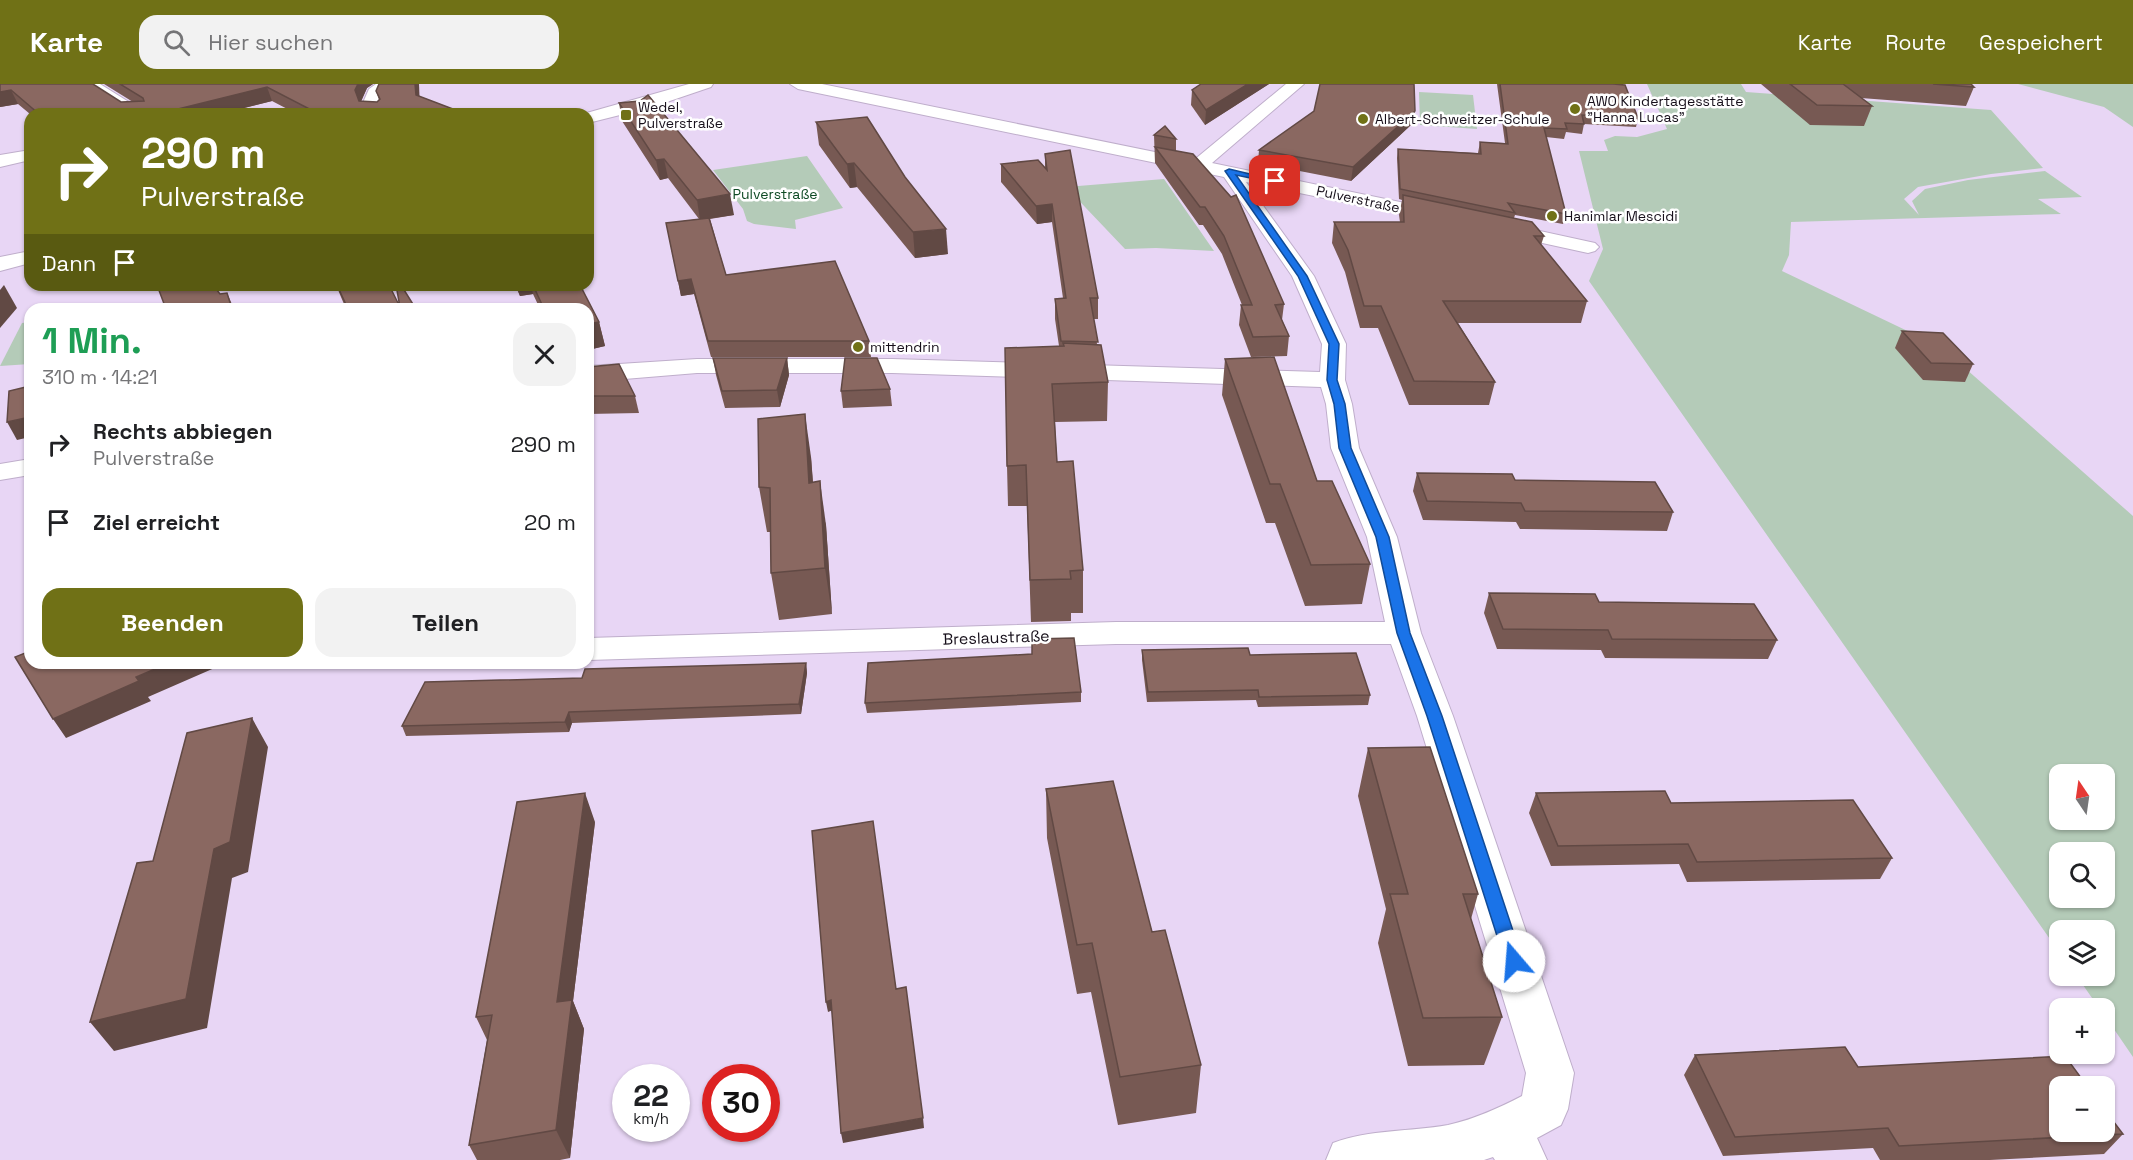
<!DOCTYPE html>
<html lang="de">
<meta charset="utf-8">
<style>
:root{--surface:#fff;--page:#f2f2f2;--text:#202124;--muted:#757577;--accent:#707116}
body{margin:0;font-family:"Space Grotesk",sans-serif;background:var(--page);color:var(--text);height:100vh;display:flex;flex-direction:column;font-size:22px;white-space:nowrap}
*{box-sizing:border-box;margin:0}
p{font-size:20px;color:var(--muted)}
.icon{flex:none;width:33px;height:33px;fill:none;stroke:currentColor;stroke-width:2;stroke-linecap:round;stroke-linejoin:round}
.map{position:relative;flex:1;overflow:hidden}
.panel{position:absolute;left:24px;top:219px;width:570px;height:366px;display:flex;flex-direction:column;background:var(--surface);border-radius:18px;box-shadow:0 2px 4px #0004}
.panel>*{flex:none}
.hud{position:absolute;left:24px;top:24px;width:570px;height:183px;border-radius:18px;box-shadow:0 2px 4px #0004;background:#707116;color:#fff;overflow:hidden}
.needle{width:39px;rotate:347deg}
.fabs{position:absolute;left:2049px;top:680px;display:grid;gap:12px}
.fabs a{display:grid;place-items:center;width:66px;height:66px;border-radius:12px;background:var(--surface);box-shadow:0 2px 4px #0004;font-size:30px}
.speed{position:absolute;left:612px;top:980px;display:flex;gap:12px;font-size:30px;font-weight:700;text-align:center}
.speed>*{display:grid;place-content:center;width:78px;height:78px;border-radius:50%;background:var(--surface);box-shadow:0 2px 4px #0004;line-height:1}
.speed small{font-size:15px;font-weight:400}
.speed .limit{border:9px solid #d22;background:#fff;color:#111}
.pin{position:absolute;display:grid;place-items:center;width:51px;height:51px;color:#fff;margin:-26px;border-radius:12px;box-shadow:0 3px 9px #0006}
.me{position:absolute;width:66px;margin:-33px;rotate:342deg;stroke-linejoin:round;filter:drop-shadow(0 0 4px #0008)}
.turn{display:flex;align-items:center;gap:21px;height:126px;padding:0 18px;font-size:27px}
.turn .icon{width:78px;height:78px;stroke-width:2.5}
.turn b{display:block;font-size:42px;line-height:51px}
.then{display:flex;align-items:center;height:57px;padding:0 18px;background:#0003;gap:12px;font-size:22px}
.round{display:grid;place-items:center;flex:none;width:63px;height:63px;border-radius:18px;background:var(--page)}
.head{display:flex;align-items:center;justify-content:space-between;height:102px;padding:0 18px}
h1{font-size:36px;font-weight:600;line-height:45px;color:#1e9e55}
.button{display:flex;gap:12px;margin-top:auto;padding:12px 18px}
.button a{flex:1;height:69px;border-radius:18px;background:var(--accent);color:#fff;font-size:24px;font-weight:600;line-height:69px;text-align:center}
.button a+a{background:var(--page);color:var(--text)}
ul{padding:0;list-style:none}
li{display:flex;align-items:center;gap:18px;height:78px;padding:0 18px}
li div{flex:1}
li b{display:block;font-size:22px}
li em{font-style:normal}
header{display:flex;align-items:center;gap:36px;box-sizing:border-box;height:84px;padding:0 30px;background:var(--accent);color:#fff}
header strong{font-size:28px}
nav{display:flex;gap:33px;margin-inline-start:auto;font-size:21px}
.search{width:420px;height:54px;background:var(--page);display:flex;align-items:center;gap:15px;box-sizing:border-box;padding:0 21px;border-radius:18px;color:var(--muted);font-size:22px}
.map>svg:first-child{display:block}
.green{fill:#b4cbb8;fill-rule:evenodd}
.lines{fill:none;stroke-linecap:round;stroke-linejoin:round}
.minor-casing{stroke:#bfaecb;stroke-width:2}
.minor{fill:#fff;fill-rule:evenodd}
.wall{fill:#775953}
.shaded-wall{fill:#614944}
.building{fill:#8a6861;stroke:#614944;stroke-width:1.5}
.route{fill:#1a73e8;stroke:#114b97;stroke-width:1.5}
.poi-dot{fill:#707116;stroke:#fff;stroke-width:2}
.labels{text-anchor:middle;stroke-width:5;stroke-linejoin:round;paint-order:stroke}
.far-poi-label{font-size:14px;fill:#17101b;stroke:#fff;text-anchor:start}
.far-park-label{font-size:14px;fill:#0e4a24;stroke:#fff}
.far-street-label{font-size:14px;fill:#17101b;stroke:#fff}
.street-label{font-size:16px;fill:#17101b;stroke:#fff}
</style>
<header>
<strong>Karte</strong>
<div class="search"><svg class="icon" aria-label="search" viewBox="0 0 24 24"><circle cx="10" cy="10" r="6"/><path d="M15 15l6 6"/></svg>Hier suchen</div>
<nav><a>Karte</a><a>Route</a><a>Gespeichert</a></nav>
</header>
<div class="map">
<svg width="2133" height="1076" viewBox="0 0 2133 1076">
<rect width="100%" height="100%" fill="#e8d6f5"/>
<g class="green">
<path d="M1647,0H1741L1746,8L1991,26L2043,84L1991,90L1918,103L1904,115L1919,131L1912,117L1925,105L1968,96L2045,87L2082,113L2038,115L2061,130L1791,138L1789,171L1782,187L1941,263L2133,432V973L2105,932L2104,924H2099L2076,891H2104V846H2060L2059,868L1589,197L1603,165L1579,67H1608L1604,56L1615,52L1637,53L1667,45ZM2060,690H2104V735H2060ZM2060,768H2104V813H2060Z"/>
<path d="M2018,0H2133V43L2104,23Z"/>
<path d="M1419,8L1473,11L1477,45L1420,41Z"/>
<path d="M807,72L843,124L795,136L796,145L754,140L747,137L743,125L713,86Z"/>
<path d="M1164,95L1214,167L1156,164L1125,165L1066,103Z"/>
<path d="M30,238V280L0,282L22,239Z"/>
</g>
<g class="lines">
<defs>
<g id="minor">
<path d="M81,0H100L148,30H128Z"/>
<path d="M376,0H399L397,3L384,8L378,21L382,30H366L362,21L369,5Z"/>
<path d="M689,0H713L711,3L652,23L588,39V30H583Z"/>
<path d="M790,0H822L1194,76L1286,0H1304L1212,79L1453,129L1456,133L1453,137L1446,139L1246,98L1314,192L1346,260L1345,296L1352,320L1359,364L1397,453L1421,549L1453,632L1574,989L1568,1025L1561,1041L1537,1054L1547,1076H1495L1493,1073L1484,1076H1326L1333,1059C1370,1045 1410,1048 1448,1041C1475,1035 1499,1024 1522,1012L1526,989L1417,632L1391,560H1116L588,576V554L1116,538H1385L1367,453L1331,364L1326,320L1321,303L892,289H697L588,298V282L697,275H892L1320,288L1322,260L1292,192L1224,93L798,5Z"/>
<path d="M30,66V76L0,83V71Z"/>
<path d="M1499,138L1595,159L1599,163L1595,167L1588,169L1492,148L1489,144L1492,140Z"/>
<path d="M30,167V179L0,187V173Z"/>
<path d="M30,375V391L0,396V380Z"/>
</g>
</defs>
<use href="#minor" class="minor-casing"/>
<use href="#minor" class="minor"/>
</g>
<g class="wall">
<path d="M0,0L121,18H133L104,0H373L367,4L361,17L377,18L379,16L376,7L379,0H419V12L466,30H297L272,17L220,30H30L18,20L0,23Z"/>
<path d="M1201,0H1269L1205,41L1191,21L1192,6Z"/>
<path d="M1497,0H1613L1638,34L1636,43L1584,40L1582,50L1566,48L1564,55L1546,53L1566,130L1563,140L1515,131L1514,134L1544,152L1541,161L1587,217L1581,239H1458L1495,298L1489,321H1409L1378,244H1360L1345,188L1332,159L1334,138H1400L1399,131L1402,116L1399,115L1397,74L1398,65L1478,69L1480,58L1505,59Z"/>
<path d="M1761,0H1971L1974,3L1966,22L1861,14L1872,22L1864,42L1810,41Z"/>
<path d="M619,19L734,131L710,135L726,191L869,257L871,273H711L694,210L681,212L666,139L699,135L668,94L660,96L622,37Z"/>
<path d="M1415,27L1412,40L1351,97L1258,79L1259,66Z"/>
<path d="M816,38L948,170L915,174L857,103L850,104L819,61Z"/>
<path d="M1154,51L1176,55V67L1284,220L1282,236L1289,252L1287,272L1251,273L1239,241L1241,221H1242L1222,170L1203,141H1199L1155,79Z"/>
<path d="M1045,70L1098,214V235H1093L1097,260L1108,298L1107,337L1055,338L1057,378L1083,486V529H1071V537L1031,538L1027,422H1008L1007,382L1059,262L1055,235V215L1063,214L1052,138L1037,140L1001,98V80L1045,84Z"/>
<path d="M336,201H389L400,223L416,225H346Z"/>
<path d="M515,201H580L599,238L605,262L588,266V225H540L533,210L520,212Z"/>
<path d="M1902,247L1973,280L1965,298L1923,296L1895,264Z"/>
<path d="M713,274H787L789,291L780,323L725,324L716,291Z"/>
<path d="M1225,275L1317,397L1370,480L1362,520L1305,522L1275,439H1266L1222,311Z"/>
<path d="M588,283L635,312L639,329L588,330Z"/>
<path d="M890,305L892,322L843,324L841,307Z"/>
<path d="M811,373L813,398L826,441L832,530L779,536L771,489L770,448H767L759,403Z"/>
<path d="M1417,389L1515,396L1673,428L1667,447L1520,445L1516,438L1423,436L1413,407Z"/>
<path d="M1489,509L1599,518L1777,556L1768,575L1605,574L1601,566L1497,565L1484,529Z"/>
<path d="M1142,566L1250,571L1370,611L1368,621L1258,623L1256,616L1147,618L1142,576Z"/>
<path d="M806,579L807,589L801,630L572,639L569,648L406,652L402,642L582,594Z"/>
<path d="M1081,608V618L867,629L865,619Z"/>
<path d="M1368,664L1478,810L1471,835L1502,933L1484,981L1408,982L1378,859L1386,825L1358,712Z"/>
<path d="M1046,705L1152,848L1201,981L1196,1029L1118,1041L1091,908L1077,910L1047,754Z"/>
<path d="M1536,709L1671,719L1892,774L1880,795L1687,798L1679,780L1551,782L1529,729Z"/>
<path d="M595,738L573,917L584,945L570,1074L560,1076H477L469,1061L487,956L476,933Z"/>
<path d="M1695,971L1858,983L2123,1050L2104,1070L1990,1076H1880L1873,1064L1723,1072L1684,991Z"/>
</g>
<g class="shaded-wall">
<path d="M358,0H373L367,4L360,20L355,6Z"/>
<path d="M415,0H419L420,25L416,11Z"/>
<path d="M1248,0H1269L1205,41L1206,26Z"/>
<path d="M267,3L272,17L220,30H171L170,27Z"/>
<path d="M11,6L18,20L0,23V8Z"/>
<path d="M1415,27L1412,40L1351,97L1353,83Z"/>
<path d="M664,75L668,94L660,96L656,76Z"/>
<path d="M854,79L857,103L850,104L847,80Z"/>
<path d="M730,110L734,131L700,136L697,116Z"/>
<path d="M1052,120V138L1037,140L1036,122Z"/>
<path d="M946,145L948,170L915,174L913,148Z"/>
<path d="M691,195L694,210L681,212L678,197Z"/>
<path d="M4,201L17,224L0,244V206Z"/>
<path d="M516,201H531L533,210L520,212Z"/>
<path d="M227,209L234,225H232Z"/>
<path d="M599,238L605,262L588,266V240Z"/>
<path d="M787,274L789,291L780,323L777,306Z"/>
<path d="M805,330L811,373L816,443L809,399Z"/>
<path d="M30,333V353L17,356L7,338Z"/>
<path d="M820,397L826,441L832,530L825,484Z"/>
<path d="M169,579H226L148,613L151,617L66,654L53,635L136,593Z"/>
<path d="M806,579L807,589L801,630L799,620Z"/>
<path d="M569,628L572,639L569,648L565,638Z"/>
<path d="M252,634L268,663L248,788L232,794L207,944L114,967L90,938L214,765Z"/>
<path d="M585,709L595,738L573,917L584,945L570,1074L556,1046L557,918Z"/>
<path d="M831,916L833,926L828,928L826,918Z"/>
<path d="M923,1034L924,1044L843,1059L841,1049Z"/>
</g>
<g class="building">
<path d="M0,0H93L121,18L144,17L143,14L120,0H358L355,6L359,17L377,18L380,15L376,7L379,0H415L416,11L466,30H319L267,3L170,27L172,30H39L11,6L0,8Z"/>
<path d="M1201,0H1248L1206,26L1192,6Z"/>
<path d="M1320,0H1414L1415,27L1353,83L1259,66L1314,27Z"/>
<path d="M1500,0H1613L1625,1L1638,34L1582,31L1584,40L1565,39L1567,45L1544,44L1566,130L1508,119L1515,129L1400,105L1398,65L1481,70L1480,58L1508,60Z"/>
<path d="M1790,0H1843L1872,22L1817,21Z"/>
<path d="M1933,0H1971L1974,3Z"/>
<path d="M648,11L730,110L697,116L664,75L656,76L619,19L640,17Z"/>
<path d="M867,33L905,93L946,145L913,148L854,79L847,80L816,38Z"/>
<path d="M1165,42L1176,55L1154,51Z"/>
<path d="M1155,63L1193,70L1231,113L1236,111L1284,220L1275,221L1289,252L1253,253L1241,221H1252L1224,152L1205,123H1200Z"/>
<path d="M1070,66L1098,214H1090L1098,258L1061,257L1055,215L1066,214L1052,120L1036,122L1001,80L1038,76L1047,86L1045,70Z"/>
<path d="M1403,111L1532,138L1544,152H1534L1587,217H1443L1495,298L1414,297L1381,222H1364L1348,166L1334,138H1404Z"/>
<path d="M709,134L726,191L835,177L869,257H708L691,195L678,197L666,139Z"/>
<path d="M157,201H213L220,210L227,209L232,225H166Z"/>
<path d="M337,201H389L400,223L396,201H401L416,225H348Z"/>
<path d="M533,201H580L599,238L588,240V225H544Z"/>
<path d="M1902,247L1943,249L1973,280L1931,279Z"/>
<path d="M1063,259L1101,261L1108,298L1052,300L1057,378L1073,377L1083,486L1070,487L1071,495L1030,496L1026,381L1007,382L1005,264L1064,262Z"/>
<path d="M1274,273L1317,397H1332L1370,480L1311,481L1280,400H1270L1225,275Z"/>
<path d="M713,274H787L777,306L722,307Z"/>
<path d="M845,274H877L890,305L841,307Z"/>
<path d="M619,280L635,312H588V283Z"/>
<path d="M30,302V333L7,338L9,307Z"/>
<path d="M805,330L809,399L820,397L825,484L771,489L770,404L759,403L758,335Z"/>
<path d="M1417,389L1512,390L1515,396L1655,398L1673,428L1525,427L1521,419L1427,417Z"/>
<path d="M1489,509L1595,510L1599,518L1754,520L1777,556L1612,555L1608,546L1503,545Z"/>
<path d="M1074,554L1081,608L865,619L868,579L1032,570V555Z"/>
<path d="M1248,564L1250,571L1356,569L1370,611L1259,613L1258,606L1148,608L1142,566Z"/>
<path d="M30,567V579H169L136,593L139,597L53,635L15,573Z"/>
<path d="M806,579L799,620L569,628L565,638L402,642L425,598L582,594L585,585Z"/>
<path d="M252,634L230,758L214,765L186,915L90,938L137,779L153,777L187,649Z"/>
<path d="M1430,663L1478,810H1463L1502,933L1423,934L1390,810H1408L1368,664Z"/>
<path d="M1113,697L1152,848L1165,846L1201,981L1120,993L1092,859L1077,861L1046,705Z"/>
<path d="M1665,707L1671,719L1853,716L1892,774L1697,778L1688,760L1558,762L1536,709Z"/>
<path d="M585,709L557,918L572,916L556,1046L469,1061L492,931L476,933L517,718Z"/>
<path d="M873,737L896,905L906,903L923,1034L841,1049L831,916L826,918L812,747Z"/>
<path d="M1845,963L1858,983L2065,972L2087,1002H2060V1047H2104V1025L2123,1050L1899,1062L1888,1044L1735,1053L1695,971Z"/>
</g>
<path class="route" d="M1229,85L1279,97L1275,99L1236,91L1307,192L1339,260L1337,296L1345,320L1351,364L1389,453L1410,549L1442,632L1523,877L1521,883L1514,885L1508,883L1505,877L1427,632L1397,549L1376,453L1339,364L1334,320L1327,296L1329,260L1298,192L1225,87Z"/>
<g class="poi-dot">
<circle cx="1575" cy="25" r="6"/>
<rect x="620" y="25" width="12" height="12" rx="3"/>
<circle cx="1363" cy="35" r="6"/>
<circle cx="1552" cy="132" r="6"/>
<circle cx="858" cy="263" r="6"/>
</g>
<g class="labels">
<g class="far-poi-label">
<text x="1587" y="22">AWO Kindertagesstätte<tspan x="1587" dy="16">"Hanna Lucas"</tspan></text>
<text x="638" y="28">Wedel,<tspan x="638" dy="16">Pulverstraße</tspan></text>
<text x="1375" y="40">Albert-Schweitzer-Schule</text>
<text x="1564" y="137">Hanimlar Mescidi</text>
<text x="870" y="268">mittendrin</text>
</g>
<g class="far-park-label">
<text x="775" y="115">Pulverstraße</text>
</g>
<g class="far-street-label">
<text transform="translate(1358 115) rotate(12)" y="5">Pulverstraße</text>
</g>
<g class="street-label">
<text transform="translate(996 553) rotate(-2)" y="6">Breslaustraße</text>
</g>
</g>
</svg>
<div class="fabs">
<a><svg class="needle" viewBox="-14 -14 28 28"><path d="M0-13l5 13h-10z" fill="#e53935"/><path d="M0 13l5-13h-10z" fill="#757577"/></svg></a>
<a><svg class="icon" aria-label="search" viewBox="0 0 24 24"><circle cx="10" cy="10" r="6"/><path d="M15 15l6 6"/></svg></a>
<a><svg class="icon" aria-label="layers" viewBox="0 0 24 24"><path d="M12 4l9 5-9 5-9-5zM3 14l9 5 9-5"/></svg></a>
<a>+</a>
<a>−</a>
</div>
<div class="speed"><div>22<small>km/h</small></div><div class="limit">30</div></div>
<div class="pin" style="left:1275px;top:97px;background:#d93025"><svg class="icon" aria-label="arrive" viewBox="0 0 24 24"><path d="M6 21V4h12l-3 4 3 4H6"/></svg></div>
<svg class="me" style="left:1514px;top:877px" viewBox="-20 -20 40 40"><circle r="19" fill="#fff"/><path d="M0-13L10 11 0 6-10 11z" fill="#1a73e8"/></svg>
<div class="hud">
<div class="turn"><svg class="icon" aria-label="right" viewBox="0 0 24 24"><path d="M7 20v-9h11M14 6l5 5-5 5"/></svg><div><b>290 m</b>Pulverstraße</div></div>
<div class="then">Dann<svg class="icon" aria-label="arrive" viewBox="0 0 24 24"><path d="M6 21V4h12l-3 4 3 4H6"/></svg></div>
</div>
<section class="panel">
<div class="head"><div><h1>1 Min.</h1><p>310 m · 14:21</p></div><a class="round"><svg class="icon" aria-label="close" viewBox="0 0 24 24"><path d="M6 6l12 12M18 6L6 18"/></svg></a></div>
<ul>
<li><svg class="icon" aria-label="right" viewBox="0 0 24 24"><path d="M7 20v-9h11M14 6l5 5-5 5"/></svg><div><b>Rechts abbiegen</b><p>Pulverstraße</p></div><em>290 m</em></li>
<li><svg class="icon" aria-label="arrive" viewBox="0 0 24 24"><path d="M6 21V4h12l-3 4 3 4H6"/></svg><div><b>Ziel erreicht</b></div><em>20 m</em></li>
</ul>
<div class="button"><a>Beenden</a><a>Teilen</a></div>
</section>
</div>
